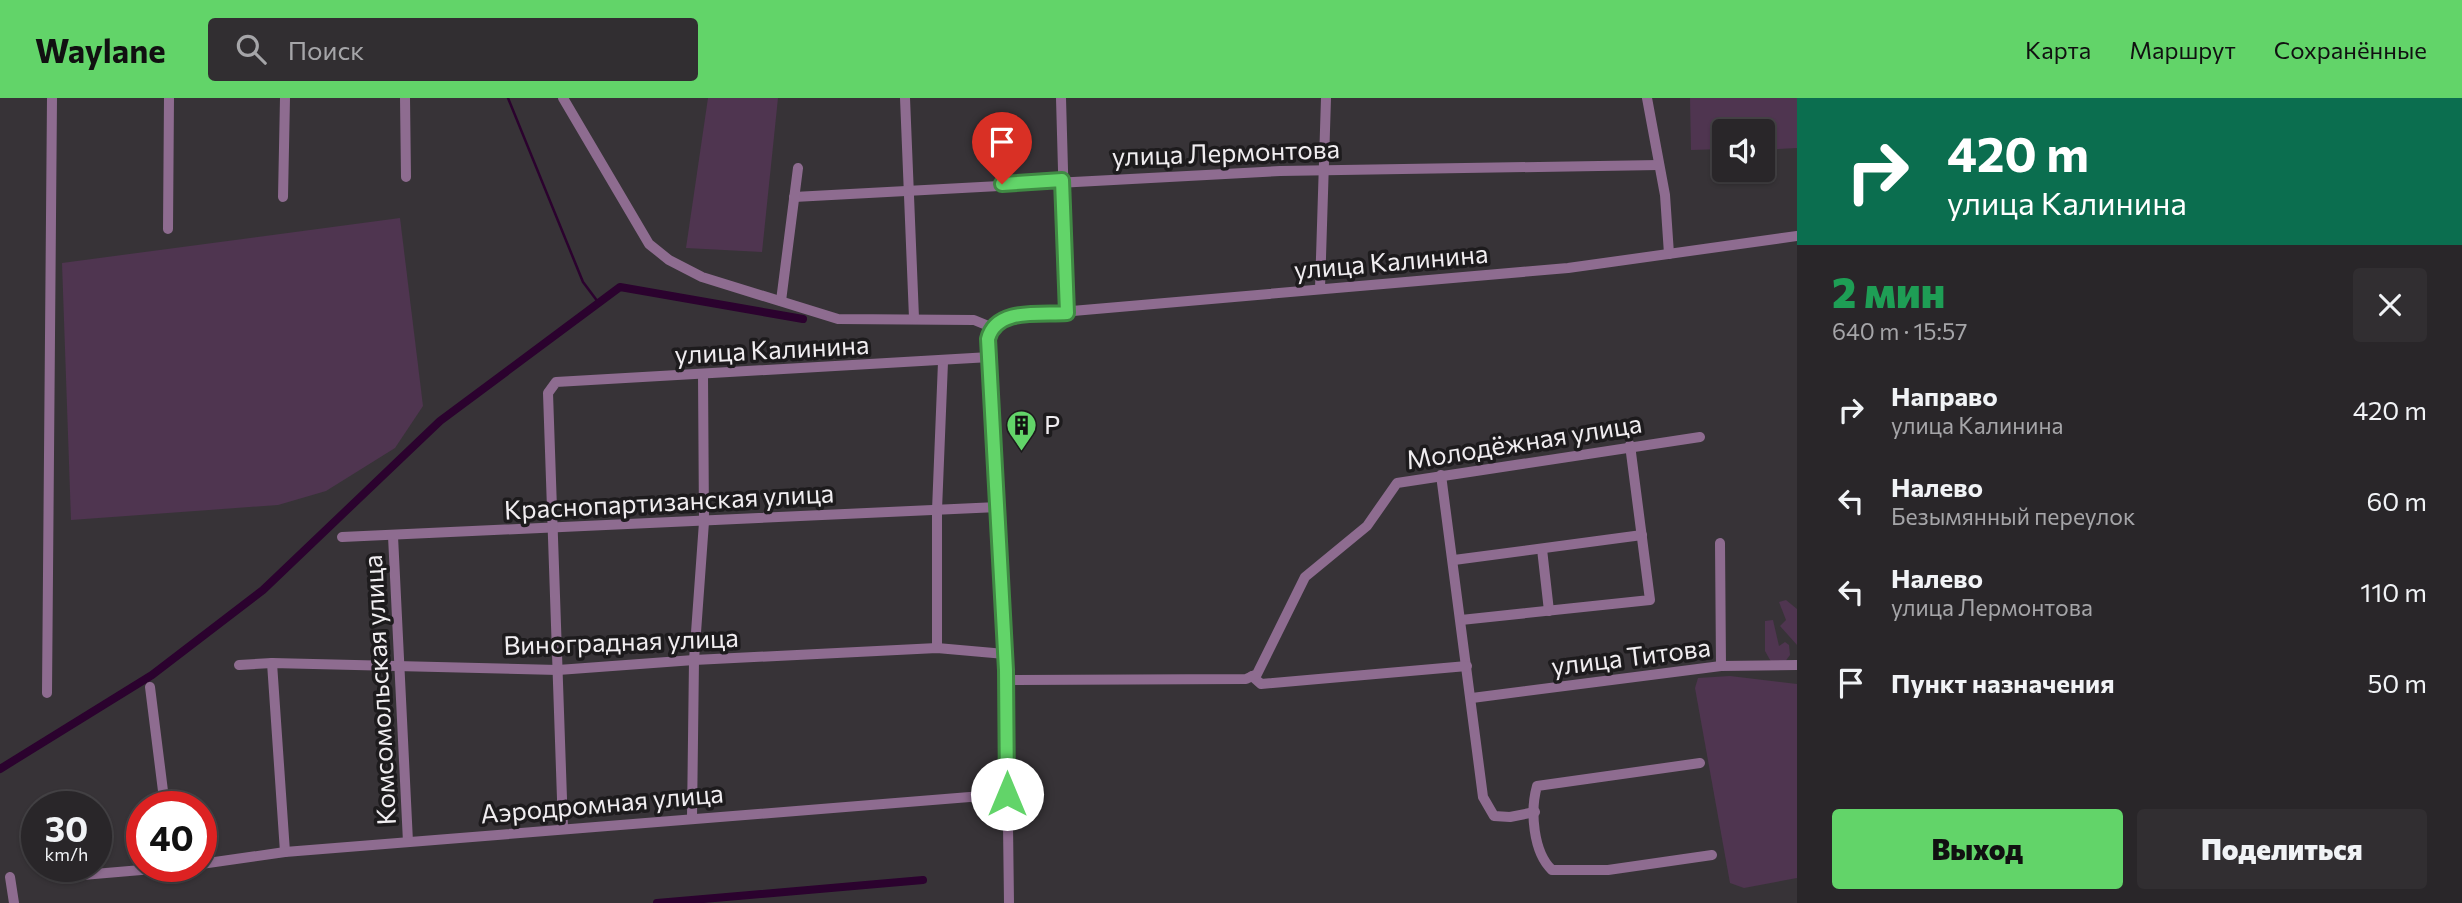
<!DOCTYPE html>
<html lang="ru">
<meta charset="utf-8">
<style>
:root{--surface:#292629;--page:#312e31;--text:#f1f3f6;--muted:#a5a5a8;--line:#454346;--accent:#62d469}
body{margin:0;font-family:Commissioner,sans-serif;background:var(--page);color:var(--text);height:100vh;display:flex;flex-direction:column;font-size:26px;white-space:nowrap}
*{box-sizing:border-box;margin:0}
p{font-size:23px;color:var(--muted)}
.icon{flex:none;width:38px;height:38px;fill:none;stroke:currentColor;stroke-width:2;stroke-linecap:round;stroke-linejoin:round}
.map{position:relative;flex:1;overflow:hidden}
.details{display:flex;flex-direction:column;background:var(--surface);width:665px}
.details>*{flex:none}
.top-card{background:#0b6e4f;color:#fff;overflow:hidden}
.fabs{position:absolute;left:1712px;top:21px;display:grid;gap:14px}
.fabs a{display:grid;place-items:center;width:63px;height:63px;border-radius:7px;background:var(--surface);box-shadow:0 2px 5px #0004,0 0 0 2px var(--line);font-size:35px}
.speed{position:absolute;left:21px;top:693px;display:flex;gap:14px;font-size:35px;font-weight:700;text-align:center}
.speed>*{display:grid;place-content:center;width:91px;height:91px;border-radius:50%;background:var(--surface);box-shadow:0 2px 5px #0004,0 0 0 2px var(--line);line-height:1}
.speed small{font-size:18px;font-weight:400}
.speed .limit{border:10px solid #d22;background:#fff;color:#111}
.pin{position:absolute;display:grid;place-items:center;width:60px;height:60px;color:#fff;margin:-72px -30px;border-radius:50% 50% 50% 0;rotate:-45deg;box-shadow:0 0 7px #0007}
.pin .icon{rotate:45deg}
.me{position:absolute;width:77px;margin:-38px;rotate:0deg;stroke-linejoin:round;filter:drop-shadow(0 0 5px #0008)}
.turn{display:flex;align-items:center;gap:24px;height:147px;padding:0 35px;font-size:32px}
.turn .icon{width:91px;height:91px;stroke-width:2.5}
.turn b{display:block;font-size:49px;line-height:60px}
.round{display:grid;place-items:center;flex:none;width:74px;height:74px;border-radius:7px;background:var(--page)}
.overview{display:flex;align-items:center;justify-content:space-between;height:119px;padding:0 35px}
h1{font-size:42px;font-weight:800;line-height:52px;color:#1e9e55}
.action{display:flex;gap:14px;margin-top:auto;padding:14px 35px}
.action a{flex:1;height:80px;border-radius:7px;background:var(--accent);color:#111;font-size:28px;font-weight:800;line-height:80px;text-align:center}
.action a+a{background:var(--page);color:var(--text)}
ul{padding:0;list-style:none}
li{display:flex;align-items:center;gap:21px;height:91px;padding:0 35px}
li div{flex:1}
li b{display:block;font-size:26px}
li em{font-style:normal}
header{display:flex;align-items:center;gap:42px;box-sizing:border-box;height:98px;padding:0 35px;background:var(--accent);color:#111}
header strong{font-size:33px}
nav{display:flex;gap:38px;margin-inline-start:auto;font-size:24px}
.search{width:490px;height:63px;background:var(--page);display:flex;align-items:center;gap:18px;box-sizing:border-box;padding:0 24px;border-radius:7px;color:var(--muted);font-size:26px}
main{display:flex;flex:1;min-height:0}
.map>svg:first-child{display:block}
.green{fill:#4f3550}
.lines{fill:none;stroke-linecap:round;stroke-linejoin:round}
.stream{stroke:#2b022e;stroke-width:2.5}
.canal{stroke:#2b022e;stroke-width:8}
.minor{stroke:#8e6c90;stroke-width:10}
.route-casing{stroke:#408a44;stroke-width:18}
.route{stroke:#62d469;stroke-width:12}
.labels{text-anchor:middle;stroke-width:7;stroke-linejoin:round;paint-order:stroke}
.street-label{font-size:26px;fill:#f0edf0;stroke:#1d1b1d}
.poi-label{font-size:26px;fill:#f0edf0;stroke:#1d1b1d;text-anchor:start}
</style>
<header>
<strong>Waylane</strong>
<div class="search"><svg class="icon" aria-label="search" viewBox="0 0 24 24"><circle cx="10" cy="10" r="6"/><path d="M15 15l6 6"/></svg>Поиск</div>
<nav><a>Карта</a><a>Маршрут</a><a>Сохранённые</a></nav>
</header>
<main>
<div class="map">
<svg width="1797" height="805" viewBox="0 0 1797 805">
<rect width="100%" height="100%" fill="#373337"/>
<g class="green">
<path d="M708,0H778L762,154L686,150Z"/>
<path d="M1690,0H1797V50L1762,52V33H1724V51L1691,52Z"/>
<path d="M400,120L423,308L395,350L326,393L278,407L71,422L62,165Z"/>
<path d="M1786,502L1797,511V547L1780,528L1786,522L1779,504Z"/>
<path d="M1773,522L1779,548L1785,544L1789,547L1790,557L1781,569H1774L1765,553V523Z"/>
<path d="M1730,578L1797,586V780L1744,790L1730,785L1695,590L1698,580Z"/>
</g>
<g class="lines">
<path class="stream" d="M508,0L583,184L598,204"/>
<g class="canal">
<path d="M0,671L152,577L263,492L440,323L620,189L803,221"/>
<path d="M657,805L923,782"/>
</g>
<g class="minor">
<path d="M405,0L406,79"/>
<path d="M563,0L649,146L669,162L702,179L838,221L974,222L991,229"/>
<path d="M905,0L914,220"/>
<path d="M1061,0L1067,215"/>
<path d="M1647,0L1665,97L1669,156"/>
<path d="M283,99L285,0"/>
<path d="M794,99L1280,73L1659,67"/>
<path d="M168,131L169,0"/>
<path d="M1320,191L1326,0"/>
<path d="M781,203L798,70"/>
<path d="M991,229L1003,219L1568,170L1797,138"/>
<path d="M991,229L988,241L1006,572L1009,805"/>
<path d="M1441,377L1483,699L1494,718L1510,719L1535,714"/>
<path d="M393,438L408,744"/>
<path d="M342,439L998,409"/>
<path d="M1720,445L1721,568"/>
<path d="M1542,451L1549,513"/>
<path d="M1454,462L1642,437"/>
<path d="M1461,522L1650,502L1630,347"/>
<path d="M937,550V412L943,264"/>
<path d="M272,565L285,754"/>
<path d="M239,567L272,565L558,572L694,562L937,550L1005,556"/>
<path d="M1252,578L1261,586L1467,568"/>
<path d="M1006,582L1246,581L1257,576L1305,479L1367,428L1397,385L1700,339"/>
<path d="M150,589L165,709"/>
<path d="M47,595L52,0"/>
<path d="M1472,600L1721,568L1797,567"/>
<path d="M1700,665L1537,688C1530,713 1533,754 1552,772H1608L1712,757"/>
<path d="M692,720L694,562L704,424L703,277"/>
<path d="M563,730L548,295L556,284L990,259"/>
<path d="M201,766L285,754L1007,696"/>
<path d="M71,778L188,768"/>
<path d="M10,779L14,805"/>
</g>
</g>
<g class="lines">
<defs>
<path id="route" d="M1002,86L1062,82L1067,215C1041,217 996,209 988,241L1006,572L1007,696"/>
</defs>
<use href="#route" class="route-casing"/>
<use href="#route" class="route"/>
</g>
<defs>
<symbol id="building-pin" viewBox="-11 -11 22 30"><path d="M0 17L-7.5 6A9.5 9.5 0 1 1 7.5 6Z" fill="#62d469" stroke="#1d1b1d"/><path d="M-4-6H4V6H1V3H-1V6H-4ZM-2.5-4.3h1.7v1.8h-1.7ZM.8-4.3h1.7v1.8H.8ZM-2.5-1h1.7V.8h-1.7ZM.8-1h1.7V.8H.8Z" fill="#111"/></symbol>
</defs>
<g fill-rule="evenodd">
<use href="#building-pin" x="1004" y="310" width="35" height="47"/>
</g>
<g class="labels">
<g class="street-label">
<text transform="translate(1226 55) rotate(-2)" y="9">улица Лермонтова</text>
<text transform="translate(1391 164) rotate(-5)" y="9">улица Калинина</text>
<text transform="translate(772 252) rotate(-3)" y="9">улица Калинина</text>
<text transform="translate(1524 344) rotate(-9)" y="9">Молодёжная улица</text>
<text transform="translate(669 404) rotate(-3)" y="9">Краснопартизанская улица</text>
<text transform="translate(621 544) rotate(-2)" y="9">Виноградная улица</text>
<text transform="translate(1631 559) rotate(-7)" y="9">улица Титова</text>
<text transform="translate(380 592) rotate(-93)" y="9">Комсомольская улица</text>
<text transform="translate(602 706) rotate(-5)" y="9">Аэродромная улица</text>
</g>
<g class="poi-label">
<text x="1044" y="336">Р</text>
</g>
</g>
</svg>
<div class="fabs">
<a><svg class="icon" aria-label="sound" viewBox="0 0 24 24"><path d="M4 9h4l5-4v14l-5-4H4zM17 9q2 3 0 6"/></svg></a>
</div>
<div class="speed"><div>30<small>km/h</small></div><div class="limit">40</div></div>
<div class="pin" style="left:1002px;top:86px;background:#d93025"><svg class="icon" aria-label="arrive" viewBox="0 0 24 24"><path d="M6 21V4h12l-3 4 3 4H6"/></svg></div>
<svg class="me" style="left:1007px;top:696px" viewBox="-20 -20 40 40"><circle r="19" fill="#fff"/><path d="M0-13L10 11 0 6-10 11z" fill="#62d469"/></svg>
</div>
<section class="details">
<div class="top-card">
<div class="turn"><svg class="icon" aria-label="right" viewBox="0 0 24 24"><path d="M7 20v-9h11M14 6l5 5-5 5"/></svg><div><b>420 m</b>улица Калинина</div></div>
</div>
<div class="overview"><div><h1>2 мин</h1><p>640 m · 15:57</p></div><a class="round"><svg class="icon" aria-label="close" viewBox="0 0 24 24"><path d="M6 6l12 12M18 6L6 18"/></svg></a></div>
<ul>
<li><svg class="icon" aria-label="right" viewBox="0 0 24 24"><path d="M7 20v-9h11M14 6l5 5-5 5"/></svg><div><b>Направо</b><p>улица Калинина</p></div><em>420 m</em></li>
<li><svg class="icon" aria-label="left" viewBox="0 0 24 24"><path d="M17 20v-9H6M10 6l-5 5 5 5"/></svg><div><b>Налево</b><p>Безымянный переулок</p></div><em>60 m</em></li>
<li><svg class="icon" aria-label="left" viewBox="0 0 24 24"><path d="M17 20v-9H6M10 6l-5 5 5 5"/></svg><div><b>Налево</b><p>улица Лермонтова</p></div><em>110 m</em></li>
<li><svg class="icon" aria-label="arrive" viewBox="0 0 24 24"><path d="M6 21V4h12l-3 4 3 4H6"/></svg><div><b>Пункт назначения</b></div><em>50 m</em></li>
</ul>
<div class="action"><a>Выход</a><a>Поделиться</a></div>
</section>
</main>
